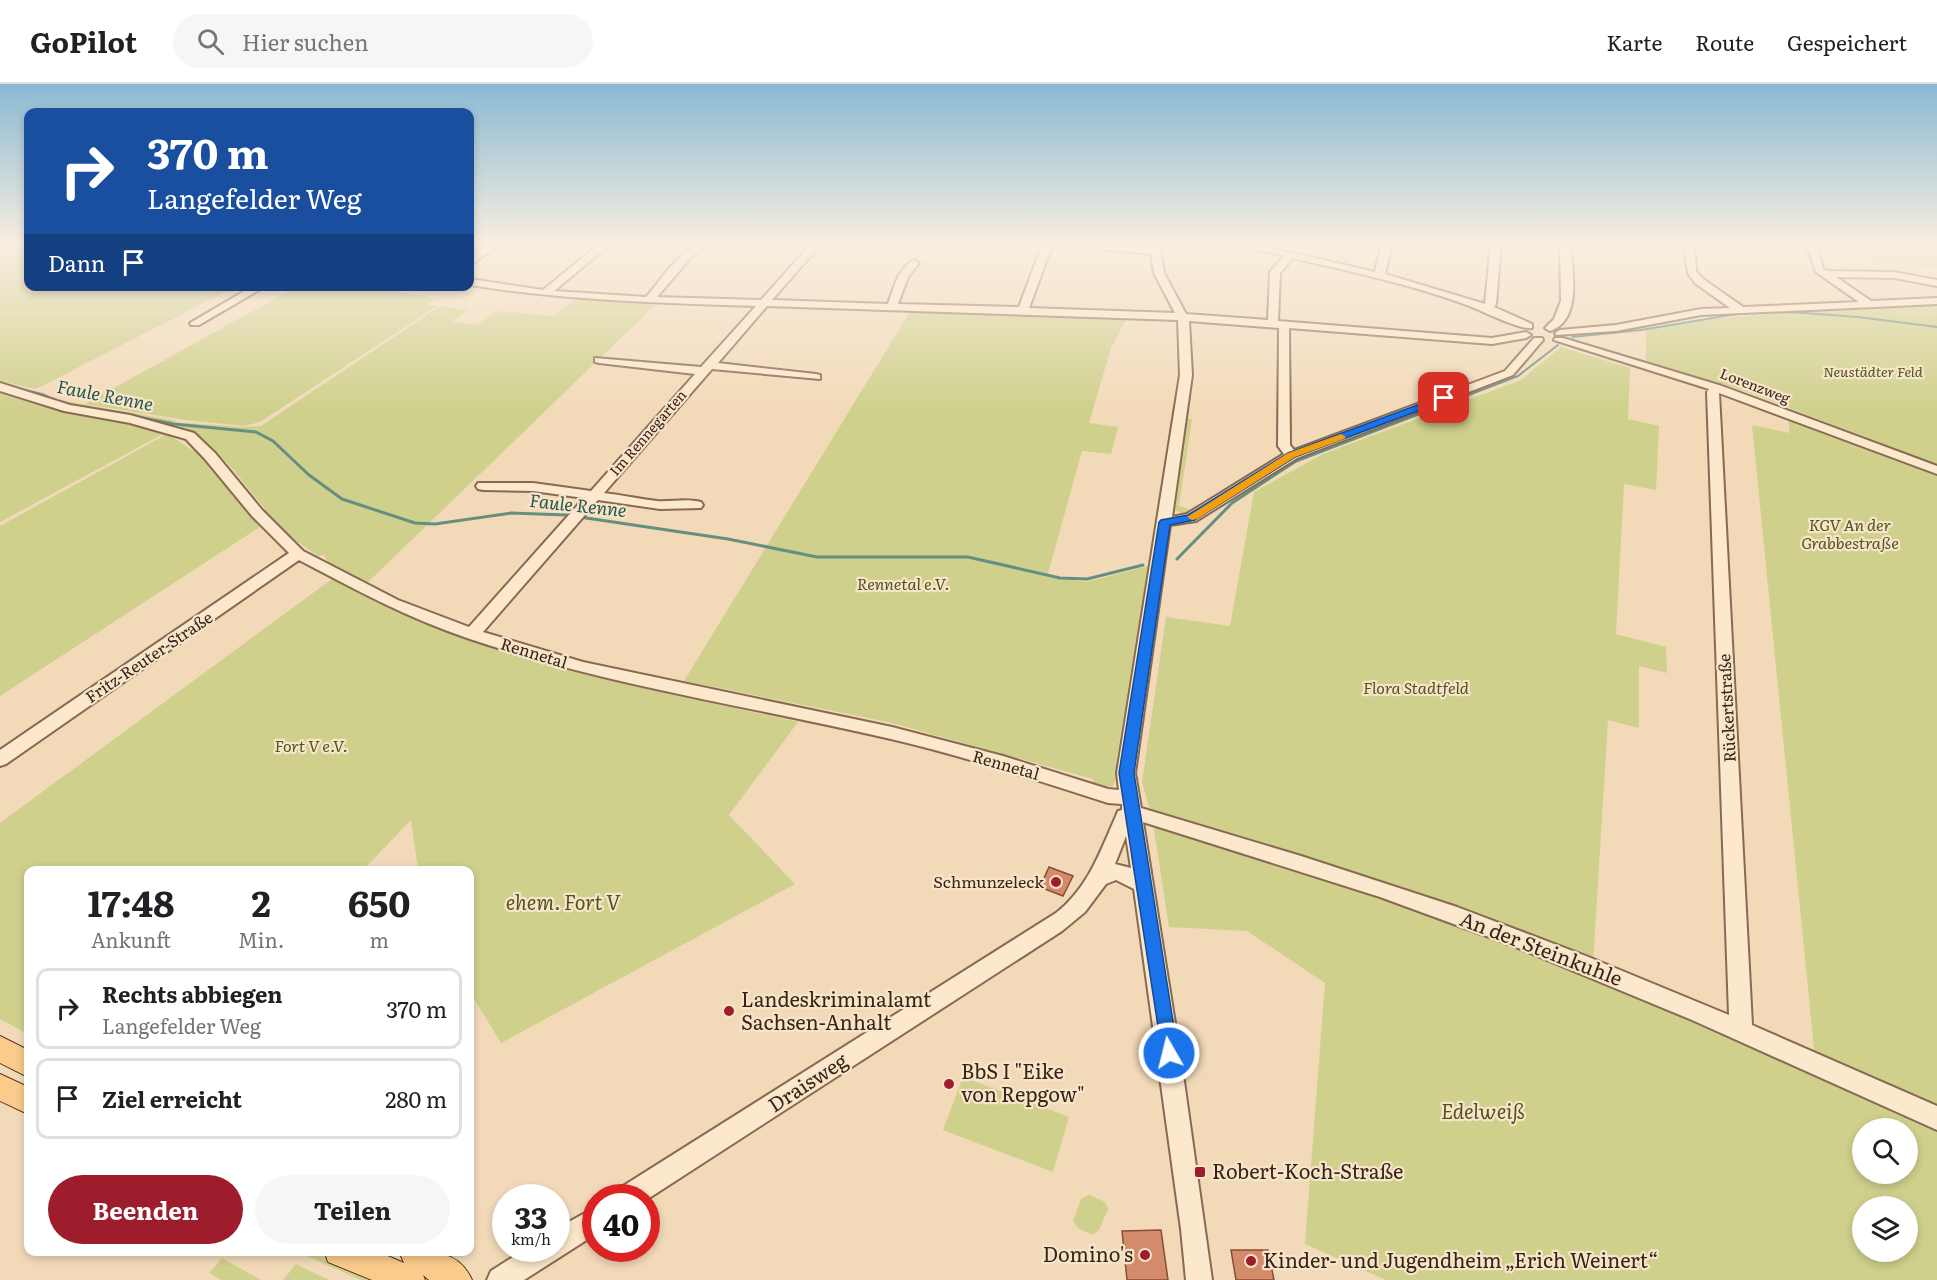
<!DOCTYPE html>
<html lang="de">
<meta charset="utf-8">
<style>
:root{--surface:#fff;--page:#f6f6f6;--text:#202124;--muted:#757577;--line:#e0e0e0;--accent:#9d1d2c}
body{margin:0;font-family:Literata,serif;background:var(--page);color:var(--text);height:100vh;display:flex;flex-direction:column;font-size:22px;white-space:nowrap}
*{box-sizing:border-box;margin:0}
p{font-size:20px;color:var(--muted)}
.icon{flex:none;width:33px;height:33px;fill:none;stroke:currentColor;stroke-width:2;stroke-linecap:round;stroke-linejoin:round}
.map{position:relative;flex:1;overflow:hidden}
.drawer{position:absolute;left:24px;top:782px;width:450px;height:390px;display:flex;flex-direction:column;background:var(--surface);border-radius:12px;box-shadow:0 3px 9px #0003}
.drawer>*{flex:none}
.top-card{position:absolute;left:24px;top:24px;width:450px;height:183px;border-radius:12px;box-shadow:0 3px 9px #0003;background:#1a4fa0;color:#fff;overflow:hidden}
.controls{position:absolute;left:1852px;top:1034px;display:grid;gap:12px}
.controls a{display:grid;place-items:center;width:66px;height:66px;border-radius:50%;background:var(--surface);box-shadow:0 3px 9px #0003;font-size:30px}
.speed{position:absolute;left:492px;top:1100px;display:flex;gap:12px;font-size:30px;font-weight:700;text-align:center}
.speed>*{display:grid;place-content:center;width:78px;height:78px;border-radius:50%;background:var(--surface);box-shadow:0 3px 9px #0003;line-height:1}
.speed small{font-size:15px;font-weight:400}
.speed .limit{border:9px solid #d22;background:#fff;color:#111}
.pin{position:absolute;display:grid;place-items:center;width:51px;height:51px;color:#fff;margin:-26px;border-radius:12px;box-shadow:0 3px 9px #0006}
.me{position:absolute;width:66px;margin:-33px;rotate:352deg;stroke-linejoin:round;filter:drop-shadow(0 0 4px #0008)}
.turn{display:flex;align-items:center;gap:21px;height:126px;padding:0 24px;font-size:27px}
.turn .icon{width:78px;height:78px;stroke-width:2.5}
.turn b{display:block;font-size:42px;line-height:51px}
.then{display:flex;align-items:center;height:57px;padding:0 24px;background:#0003;gap:12px;font-size:22px}
.eta{display:flex;justify-content:space-evenly;align-items:center;height:102px;text-align:center}
.eta b{font-size:36px;font-weight:700;line-height:42px}
.cta{display:flex;gap:12px;margin-top:auto;padding:12px 24px}
.cta a{flex:1;height:69px;border-radius:36px;background:var(--accent);color:#fff;font-size:24px;font-weight:700;line-height:69px;text-align:center}
.cta a+a{background:var(--page);color:var(--text)}
ul{padding:0;list-style:none}
li{display:flex;align-items:center;gap:18px;height:81px;margin:0 12px 9px;padding:0 12px;border:3px solid var(--line);border-radius:12px}
li div{flex:1}
li b{display:block;font-size:22px}
li em{font-style:normal}
header{display:flex;align-items:center;gap:36px;box-sizing:border-box;height:84px;padding:0 30px;background:var(--surface);border-bottom:2px solid var(--line)}
header strong{font-size:28px}
nav{display:flex;gap:33px;margin-inline-start:auto;font-size:21px}
.search{width:420px;height:54px;background:var(--page);display:flex;align-items:center;gap:15px;box-sizing:border-box;padding:0 21px;border-radius:33px;color:var(--muted);font-size:22px}
.map>svg:first-child{display:block}
.green{fill:#cfd08c;fill-rule:evenodd}
.lines{fill:none;stroke-linecap:round;stroke-linejoin:round}
.stream-far1{stroke:#658f80;stroke-width:2}
.stream{stroke:#658f80;stroke-width:3}
.building{fill:#d48b6b;stroke:#8a4e36;stroke-width:1.5}
.minor-casing{stroke:#896952;stroke-width:4}
.major-casing{stroke:#553828;stroke-width:2}
.minor{fill:#fce8cc;fill-rule:evenodd}
.major{fill:#facb8b;fill-rule:evenodd}
.route{fill:#1a73e8;stroke:#114b97;stroke-width:1.5}
.slow{fill:#f59e0b}
.poi-dot{fill:#9d1d2c;stroke:#f8e5c9;stroke-width:2}
.labels{text-anchor:middle;stroke-width:4.5;stroke-linejoin:round;paint-order:stroke}
.far-park-label{font-size:14px;font-style:italic;fill:#4d551e;stroke:#f8e5c9}
.far-street-label{font-size:14px;fill:#362419;stroke:#f8e5c9}
.park-label{font-size:16px;font-style:italic;fill:#4d551e;stroke:#f8e5c9}
.street-label{font-size:16px;fill:#362419;stroke:#f8e5c9}
.poi-label{font-size:16px;fill:#362419;stroke:#f8e5c9;text-anchor:end}
.water-label{font-size:18px;font-style:italic;fill:#26584f;stroke:#f8e5c9}
.near-park-label{font-size:20px;font-style:italic;fill:#4d551e;stroke:#f8e5c9}
.near-street-label{font-size:20px;fill:#362419;stroke:#f8e5c9}
.near-poi-label{font-size:20px;fill:#362419;stroke:#f8e5c9;text-anchor:start}
</style>
<header>
<strong>GoPilot</strong>
<div class="search"><svg class="icon" aria-label="search" viewBox="0 0 24 24"><circle cx="10" cy="10" r="6"/><path d="M15 15l6 6"/></svg>Hier suchen</div>
<nav><a>Karte</a><a>Route</a><a>Gespeichert</a></nav>
</header>
<div class="map">
<svg width="1937" height="1196" viewBox="0 0 1937 1196">
<rect width="100%" height="100%" fill="#f2dab9"/>
<g class="green">
<path d="M0,159H28V202L235,203L36,305L0,297Z"/>
<path d="M1811,159H1922L1937,161V185L1812,166Z"/>
<path d="M296,203H368L435,214L428,220L437,222L260,338L244,342L186,336L85,320Z"/>
<path d="M574,215L656,220L366,500L328,479L324,471L318,472L292,454L267,430L265,425C242,398 213,353 178,344L186,339L242,343L261,342L440,222L467,226L452,238L478,241L497,227L554,232Z"/>
<path d="M1937,221V381L1748,308L1646,277V246C1741,227 1840,225 1937,221Z"/>
<path d="M911,226L1128,232L1111,264L1089,339L1118,343L1111,370L1082,367L1047,493L1087,498L1148,482L1117,673L1116,696L1112,703L1092,700L1093,695L888,638L684,597Z"/>
<path d="M1561,263L1630,284L1628,335L1659,342L1656,406L1624,400L1616,550L1666,563L1667,589L1639,582V644L1608,636L1593,880L1151,730L1142,698L1166,533L1230,542L1254,408L1323,370L1521,296Z"/>
<path d="M0,306L58,325V327H70L164,347L163,350L0,438Z"/>
<path d="M65,317L177,337L168,342L60,320Z"/>
<path d="M1788,334L1937,390V1027L1815,975L1752,341L1790,349Z"/>
<path d="M1186,335H1192L1179,422L1190,425L1199,420V425L1185,431L1175,426Z"/>
<path d="M167,350L199,370L260,443L0,612V442Z"/>
<path d="M332,495C413,536 499,569 588,591C657,608 728,622 798,638L729,731L795,800L501,959L470,908V786H418L411,736L363,786H28V950L0,935V739Z"/>
<path d="M1153,739L1441,831L1567,880L1937,1041V1196H1386L1305,1160L1325,899L1247,847L1169,843ZM1863,1044H1908V1089H1863ZM1863,1122H1908V1167H1863Z"/>
<path d="M963,993L1069,1033L1053,1088L943,1046Z"/>
<path d="M1089,1111L1105,1118L1108,1125L1099,1146L1092,1151L1078,1144L1073,1137L1081,1115Z"/>
<path d="M295,1167H310L377,1196H361Z"/>
<path d="M222,1174L261,1196H221L209,1189Z"/>
<path d="M296,1180L329,1196H283Z"/>
</g>
<g class="lines">
<g class="stream-far1">
<path d="M1572,253L1641,246L1743,229L1790,228L1858,233L1937,243"/>
<path d="M0,300L42,310L62,319L114,329"/>
<path d="M1422,329L1518,292L1558,261"/>
</g>
<g class="stream">
<path d="M106,327L174,340L256,348L273,357L309,391L342,415L415,439L435,440L511,429L566,431L728,455L817,473H968L1060,494L1087,495L1143,481"/>
<path d="M1177,475L1232,419L1296,377L1426,327"/>
</g>
</g>
<g class="building">
<path d="M1049,783L1073,792L1063,812L1040,803Z"/>
<path d="M1161,1146L1168,1196H1127L1122,1147Z"/>
<path d="M1231,1166H1268L1274,1196H1236Z"/>
</g>
<g class="lines">
<defs>
<g id="minor">
<path d="M491,159H502L470,181V174Z"/>
<path d="M601,159H612L554,207L646,213C663,194 683,159 710,159L694,170L657,213L761,216L812,159H822L772,216L888,220C894,204 898,184 914,176L919,179L908,193L898,220L1019,223L1043,159H1053L1029,224L1175,229L1154,189L1151,170L1068,162L1063,159H1099L1150,164L1149,159H1159L1164,189L1186,230L1268,236L1270,188L1284,172L1233,159H1250L1375,188L1382,159H1392L1385,190L1485,220L1491,159H1501L1496,220L1494,223L1532,240V244C1519,246 1481,226 1467,221C1410,200 1352,188 1293,174L1280,189L1278,237L1492,254L1526,248L1531,251L1526,254L1492,260L1289,244L1290,361L1294,366L1505,287L1534,254H1542L1543,256L1513,291L1297,374L1196,437L1170,441L1135,689L1141,724L1301,772L1457,823L1586,872L1729,931L1707,308L1709,305L1554,256L1555,254H1563L1722,302L1937,382V390L1719,309L1752,941L1937,1022V1046L1692,936L1511,861L1380,813L1143,738L1182,983L1212,1196H1186L1181,1145L1134,805L1116,796L1106,800L1085,828L1062,847L646,1116V1113H617L620,1104L1056,829C1088,804 1100,768 1116,732L1118,727L1122,726V720L1108,719C1036,696 964,672 891,655C749,622 605,601 467,554C408,534 354,505 299,476L6,680L0,682V666L289,469L252,432L205,375L186,355L130,339L64,327L0,307V299L70,321L130,331L194,349L215,369L262,426L303,467L398,516L469,543L584,414L533,407L483,406L478,405L476,402L478,399H533L591,407L695,290L599,279L595,278V274L701,283L756,222C659,219 565,216 470,201V195L543,206ZM767,222L1178,236L1180,291L1117,689L1119,706L1108,705L1003,672L892,643L583,578L483,548L598,416L660,425L701,424L703,421L701,418C686,414 672,418 657,417C639,415 622,411 604,409L712,285L820,295V291L816,290L718,279ZM1189,237L1279,244L1278,362L1284,370L1187,430L1172,433L1192,291ZM1126,752L1131,784L1115,780Z"/>
<path d="M1560,159H1570C1572,185 1583,236 1550,247L1545,244L1554,235L1561,217Z"/>
<path d="M1684,159H1694L1696,187L1703,195L1743,223L1859,218L1816,188L1806,159H1816L1823,185L1827,187L1894,188L1937,196V202L1894,194L1836,193L1871,217L1937,214V220L1701,231L1616,247L1556,251L1555,249L1560,246L1616,241L1701,225L1730,224L1695,199L1688,189Z"/>
<path d="M253,202H266L199,241H191L190,239Z"/>
<path d="M596,1123V1150L524,1196H487L491,1187L527,1164H556V1145Z"/>
</g>
<g id="major">
<path d="M0,952L28,966V993L0,979Z"/>
<path d="M0,990L28,1003V1030L0,1017Z"/>
<path d="M324,1167H376L404,1179L399,1167C428,1167 458,1164 472,1196H429L423,1191L425,1196H372L328,1178Z"/>
</g>
</defs>
<use href="#minor" class="minor-casing"/>
<use href="#major" class="major-casing"/>
<use href="#minor" class="minor"/>
<use href="#major" class="major"/>
</g>
<linearGradient id="sky" x2="0" y2="1"><stop stop-color="#8ab9d3"/><stop offset="0.49" stop-color="#f9eee0"/><stop offset="1" stop-color="#f9eee0" stop-opacity="0"/></linearGradient>
<rect width="1937" height="327" fill="url(#sky)"/>
<path class="route" d="M1444,311L1449,314L1447,316L1295,373L1195,436L1170,441L1134,689L1178,969L1176,975L1169,978L1163,975L1119,689L1159,438L1161,436L1188,431L1288,369Z"/>
<path class="slow" d="M1341,350L1346,353L1344,355L1295,373L1197,435L1192,436L1187,433L1288,369Z"/>
<g class="poi-dot">
<circle cx="1056" cy="798" r="6"/>
<circle cx="729" cy="927" r="6"/>
<circle cx="949" cy="1000" r="6"/>
<rect x="1194" y="1082" width="12" height="12" rx="3"/>
<circle cx="1145" cy="1171" r="6"/>
<circle cx="1251" cy="1177" r="6"/>
</g>
<g class="labels">
<g class="far-park-label">
<text x="1873" y="293">Neustädter Feld</text>
</g>
<g class="far-street-label">
<text transform="translate(1755 302) rotate(21)" y="5">Lorenzweg</text>
<text transform="translate(648 349) rotate(-49)" y="5">Im Rennegarten</text>
</g>
<g class="park-label">
<text x="1850" y="447">KGV An der<tspan x="1850" dy="18">Grabbestraße</tspan></text>
<text x="903" y="506">Rennetal e.V.</text>
<text x="1416" y="610">Flora Stadtfeld</text>
<text x="311" y="668">Fort V e.V.</text>
</g>
<g class="street-label">
<text transform="translate(534 569) rotate(17)" y="6">Rennetal</text>
<text transform="translate(149 573) rotate(-34)" y="6">Fritz-Reuter-Straße</text>
<text transform="translate(1727 624) rotate(-93)" y="6">Rückertstraße</text>
<text transform="translate(1006 681) rotate(16)" y="6">Rennetal</text>
</g>
<g class="poi-label">
<text x="1044" y="804">Schmunzeleck</text>
</g>
<g class="water-label">
<text transform="translate(105 312) rotate(11)" y="6">Faule Renne</text>
<text transform="translate(578 422) rotate(6)" y="6">Faule Renne</text>
</g>
<g class="near-park-label">
<text x="563" y="826">ehem. Fort V</text>
<text x="1483" y="1035">Edelweiß</text>
</g>
<g class="near-street-label">
<text transform="translate(1541 865) rotate(21)" y="7">An der Steinkuhle</text>
<text transform="translate(808 999) rotate(-33)" y="7">Draisweg</text>
</g>
<g class="near-poi-label">
<text x="741" y="923">Landeskriminalamt<tspan x="741" dy="23">Sachsen-Anhalt</tspan></text>
<text x="961" y="995">BbS I "Eike<tspan x="961" dy="23">von Repgow"</tspan></text>
<text x="1212" y="1095">Robert-Koch-Straße</text>
<text x="1133" y="1178" text-anchor="end">Domino's</text>
<text x="1263" y="1184">Kinder- und Jugendheim „Erich Weinert“</text>
</g>
</g>
</svg>
<div class="controls">
<a><svg class="icon" aria-label="search" viewBox="0 0 24 24"><circle cx="10" cy="10" r="6"/><path d="M15 15l6 6"/></svg></a>
<a><svg class="icon" aria-label="layers" viewBox="0 0 24 24"><path d="M12 4l9 5-9 5-9-5zM3 14l9 5 9-5"/></svg></a>
</div>
<div class="speed"><div>33<small>km/h</small></div><div class="limit">40</div></div>
<div class="pin" style="left:1444px;top:314px;background:#d93025"><svg class="icon" aria-label="arrive" viewBox="0 0 24 24"><path d="M6 21V4h12l-3 4 3 4H6"/></svg></div>
<svg class="me" style="left:1169px;top:969px" viewBox="-20 -20 40 40"><circle r="17" fill="#1a73e8" stroke="#fff" stroke-width="3"/><path d="M0-11L8 9 0 5-8 9z" fill="#fff"/></svg>
<div class="top-card">
<div class="turn"><svg class="icon" aria-label="right" viewBox="0 0 24 24"><path d="M7 20v-9h11M14 6l5 5-5 5"/></svg><div><b>370 m</b>Langefelder Weg</div></div>
<div class="then">Dann<svg class="icon" aria-label="arrive" viewBox="0 0 24 24"><path d="M6 21V4h12l-3 4 3 4H6"/></svg></div>
</div>
<section class="drawer">
<div class="eta">
<div><b>17:48</b><p>Ankunft</p></div>
<div><b>2</b><p>Min.</p></div>
<div><b>650</b><p>m</p></div>
</div>
<ul>
<li><svg class="icon" aria-label="right" viewBox="0 0 24 24"><path d="M7 20v-9h11M14 6l5 5-5 5"/></svg><div><b>Rechts abbiegen</b><p>Langefelder Weg</p></div><em>370 m</em></li>
<li><svg class="icon" aria-label="arrive" viewBox="0 0 24 24"><path d="M6 21V4h12l-3 4 3 4H6"/></svg><div><b>Ziel erreicht</b></div><em>280 m</em></li>
</ul>
<div class="cta"><a>Beenden</a><a>Teilen</a></div>
</section>
</div>
